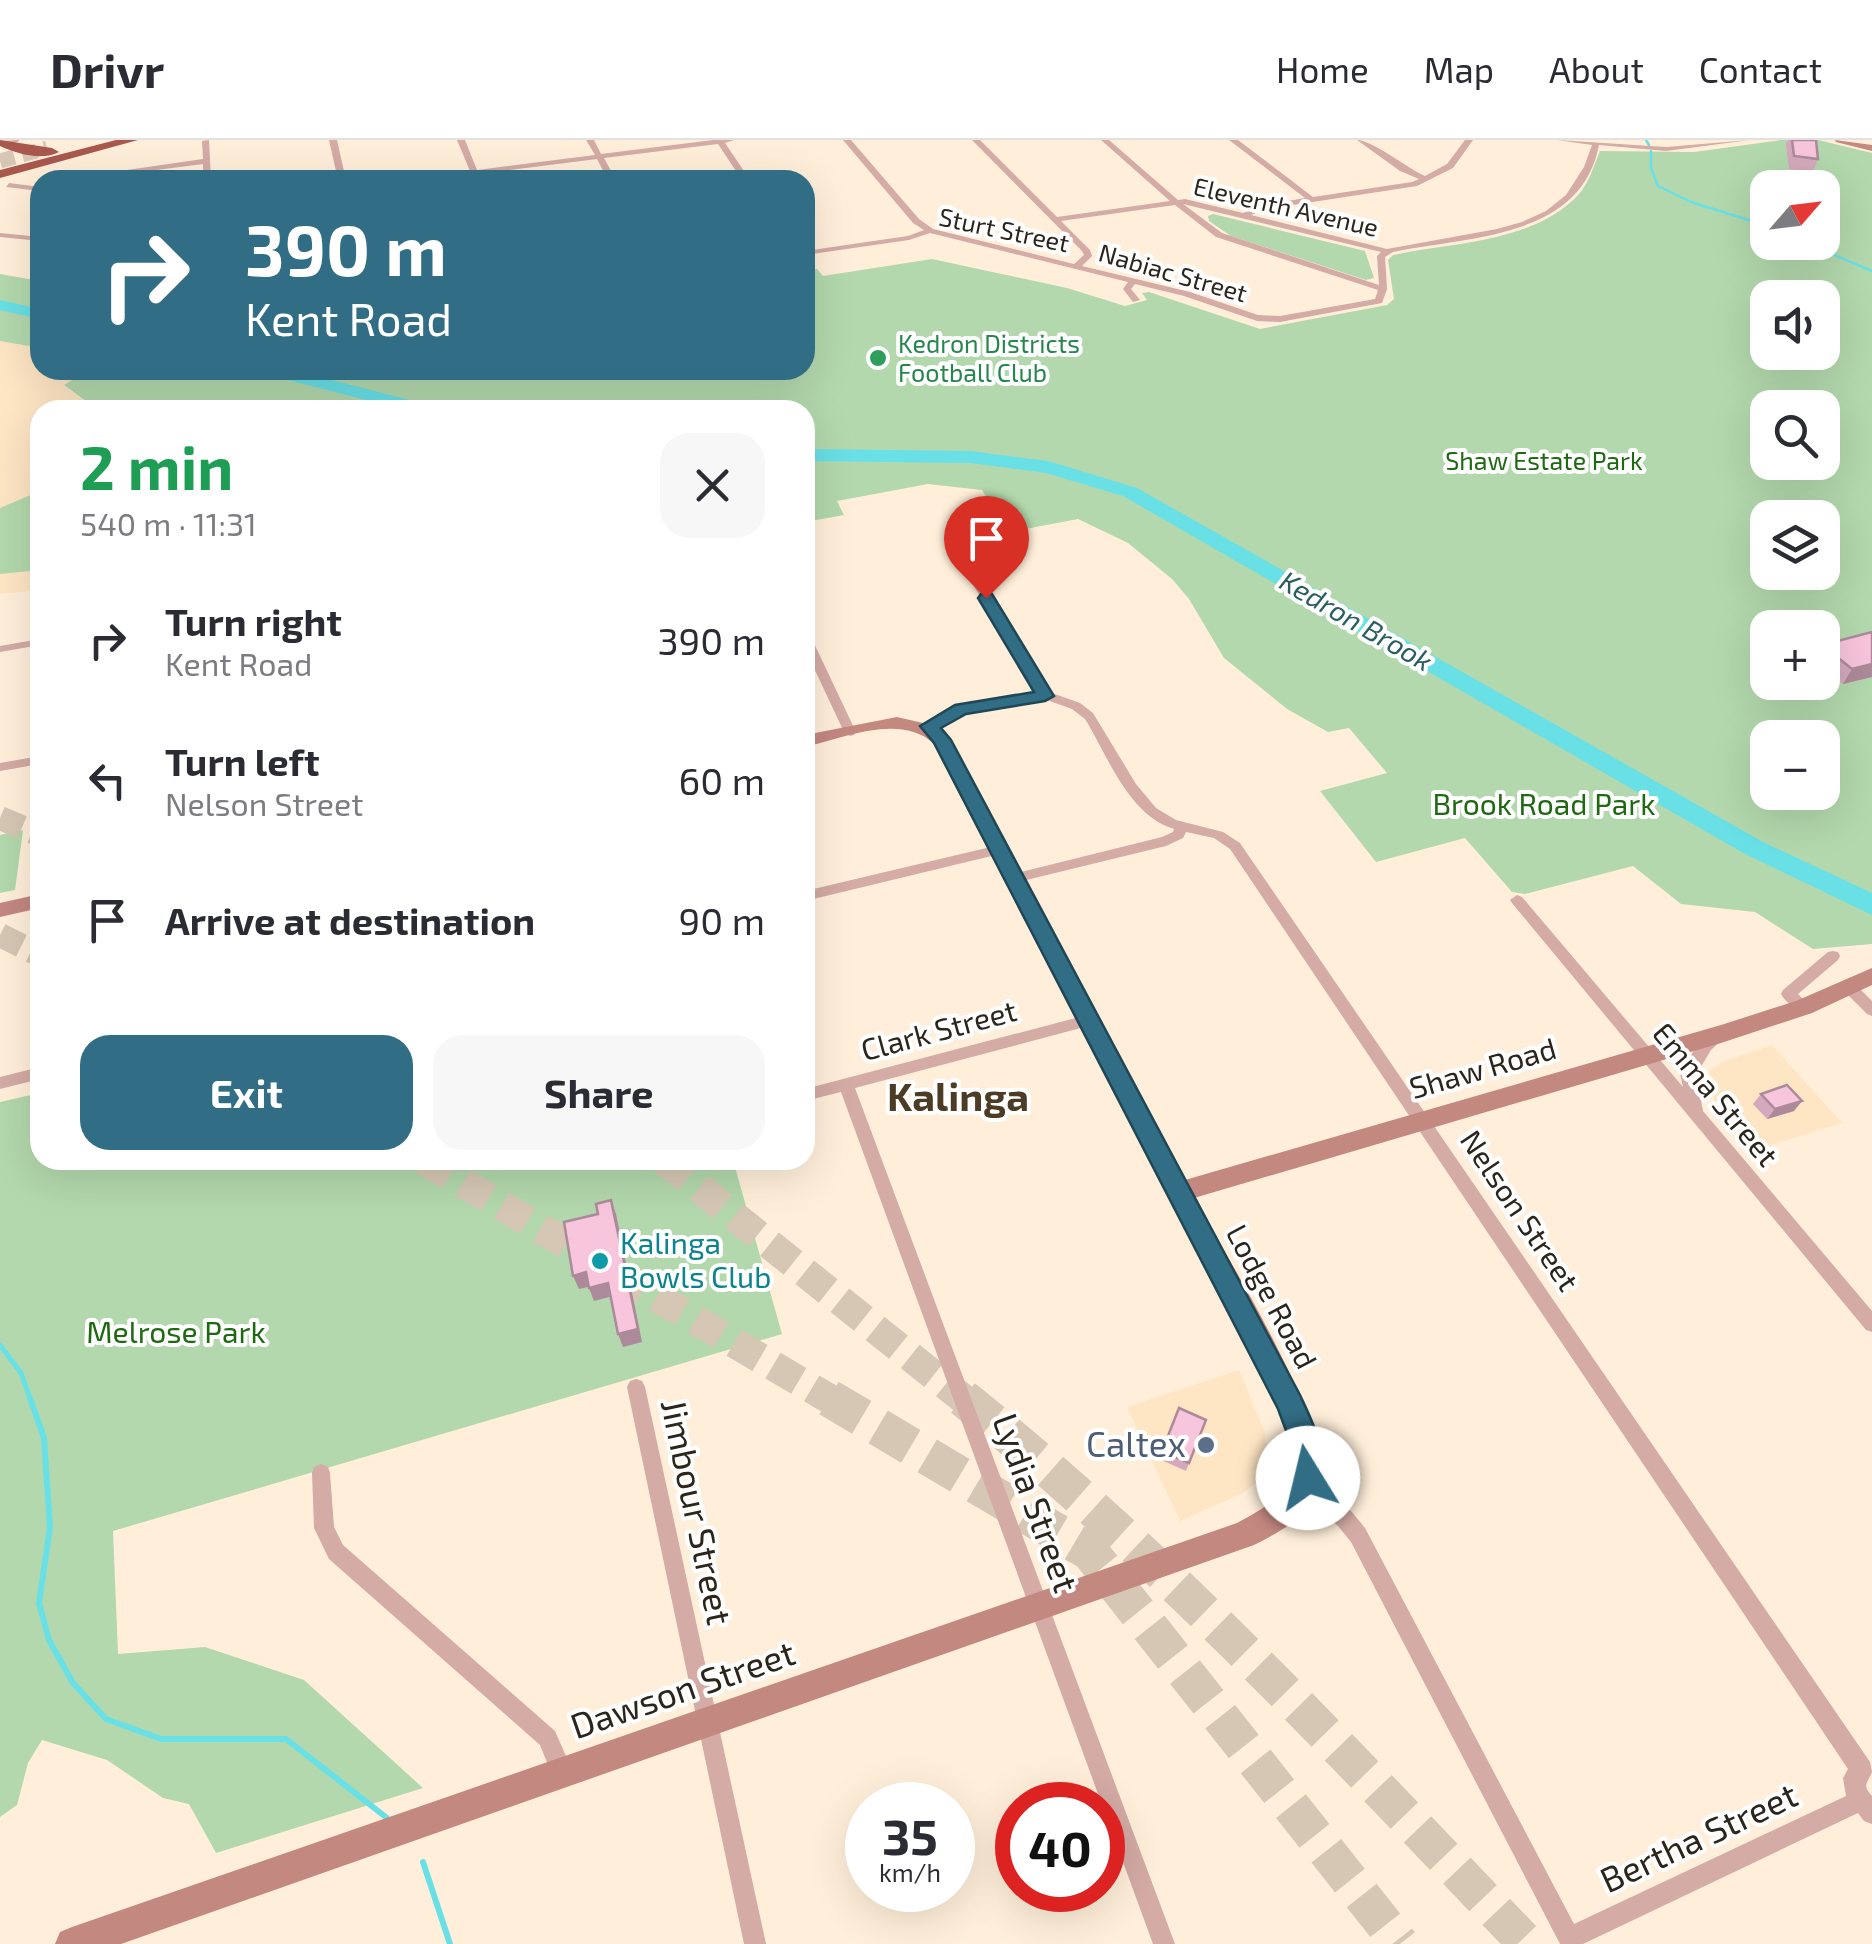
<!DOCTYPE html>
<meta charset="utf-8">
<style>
:root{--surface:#fff;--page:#f7f7f7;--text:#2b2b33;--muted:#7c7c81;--line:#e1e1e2;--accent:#316d84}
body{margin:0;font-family:"Exo 2",sans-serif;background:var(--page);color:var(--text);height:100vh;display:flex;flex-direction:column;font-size:38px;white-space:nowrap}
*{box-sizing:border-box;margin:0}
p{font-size:32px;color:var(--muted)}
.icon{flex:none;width:55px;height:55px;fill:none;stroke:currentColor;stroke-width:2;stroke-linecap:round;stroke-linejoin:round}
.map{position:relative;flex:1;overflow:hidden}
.side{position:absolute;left:30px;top:260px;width:785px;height:770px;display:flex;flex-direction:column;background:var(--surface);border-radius:30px;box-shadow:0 10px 40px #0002}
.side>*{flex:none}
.guide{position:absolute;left:30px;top:30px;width:785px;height:210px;border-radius:30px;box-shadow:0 10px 40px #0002;background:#316d84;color:#fff;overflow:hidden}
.needle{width:65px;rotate:62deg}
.tools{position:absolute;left:1750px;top:30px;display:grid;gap:20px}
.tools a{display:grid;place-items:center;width:90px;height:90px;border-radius:20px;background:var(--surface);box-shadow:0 10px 40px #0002;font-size:50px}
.speed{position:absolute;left:845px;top:1642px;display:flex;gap:20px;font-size:50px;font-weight:700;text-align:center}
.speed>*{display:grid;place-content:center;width:130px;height:130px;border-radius:50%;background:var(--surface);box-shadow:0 10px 40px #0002;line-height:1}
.speed small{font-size:25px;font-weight:400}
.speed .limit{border:15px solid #d22;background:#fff;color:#111}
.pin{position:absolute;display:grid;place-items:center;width:85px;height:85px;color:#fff;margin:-102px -42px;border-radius:50% 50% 50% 0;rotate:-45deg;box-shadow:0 0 10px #0007}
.pin .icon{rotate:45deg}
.me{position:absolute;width:110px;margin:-55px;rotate:351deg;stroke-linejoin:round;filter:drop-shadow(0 0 8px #0008)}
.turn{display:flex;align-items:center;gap:35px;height:210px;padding:0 50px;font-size:45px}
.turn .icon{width:130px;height:130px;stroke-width:2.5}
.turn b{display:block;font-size:70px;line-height:85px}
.round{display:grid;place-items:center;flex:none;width:105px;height:105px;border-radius:30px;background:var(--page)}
.head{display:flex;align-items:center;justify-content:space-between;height:170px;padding:0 50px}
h1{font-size:60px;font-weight:700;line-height:75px;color:#1e9e55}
.button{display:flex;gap:20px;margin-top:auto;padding:20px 50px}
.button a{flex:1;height:115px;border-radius:30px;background:var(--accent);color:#fff;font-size:40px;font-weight:700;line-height:115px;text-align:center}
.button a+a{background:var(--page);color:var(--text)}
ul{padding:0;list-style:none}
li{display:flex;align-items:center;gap:30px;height:140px;padding:0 50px}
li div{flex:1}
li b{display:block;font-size:38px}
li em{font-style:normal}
header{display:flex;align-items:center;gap:60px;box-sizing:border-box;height:140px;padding:0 50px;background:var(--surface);border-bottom:2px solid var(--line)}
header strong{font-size:48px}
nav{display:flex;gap:55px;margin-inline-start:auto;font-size:35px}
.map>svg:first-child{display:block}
.built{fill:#fee5c4}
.green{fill:#b3d8ad;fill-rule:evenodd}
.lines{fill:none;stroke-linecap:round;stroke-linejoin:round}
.stream-far2{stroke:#68e0e6;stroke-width:2.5}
.stream-far1{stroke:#68e0e6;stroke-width:5}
.stream{stroke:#68e0e6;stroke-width:6}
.river{fill:#68e0e6;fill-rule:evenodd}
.highway-tunnel-far3{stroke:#d5c7b4;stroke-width:15;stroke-dasharray:15 8;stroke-linecap:butt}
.highway-tunnel-far2{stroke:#d5c7b4;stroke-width:24;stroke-dasharray:24 11;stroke-linecap:butt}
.highway-tunnel-far1{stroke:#d5c7b4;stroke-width:30;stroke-dasharray:30 15;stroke-linecap:butt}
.highway-tunnel{stroke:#d5c7b4;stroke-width:38;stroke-dasharray:38 19;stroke-linecap:butt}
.street{fill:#d4aba5;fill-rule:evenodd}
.secondary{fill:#c38880;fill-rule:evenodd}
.highway{fill:#a9584e;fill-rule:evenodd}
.wall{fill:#d4a9bd}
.shaded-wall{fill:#ad8a9a}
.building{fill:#f7c5dc;stroke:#ad8a9a;stroke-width:2.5}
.route{fill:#316d84;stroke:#204756;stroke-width:2.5}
.leisure-dot{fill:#2e9e5b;stroke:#fff;stroke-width:4}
.culture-dot{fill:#0f9aa8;stroke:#fff;stroke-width:4}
.service-dot{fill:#5c6f8a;stroke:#fff;stroke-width:4}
.labels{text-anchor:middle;stroke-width:8;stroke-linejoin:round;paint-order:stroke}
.far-street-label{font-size:25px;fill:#2c251b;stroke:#fff}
.far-leisure-label{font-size:25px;fill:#27864d;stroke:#fff;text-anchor:start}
.far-park-label{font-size:25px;fill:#1f6913;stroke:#fff}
.far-water-label{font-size:28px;font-style:italic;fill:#2a5e60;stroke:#fff}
.park-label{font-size:30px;fill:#1f6913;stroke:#fff}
.street-label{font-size:30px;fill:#2c251b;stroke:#fff}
.culture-label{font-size:30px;fill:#0d838f;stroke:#fff;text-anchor:start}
.near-service-label{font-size:35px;fill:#4e5e75;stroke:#fff;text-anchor:end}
.near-street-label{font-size:35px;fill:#2c251b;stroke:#fff}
.district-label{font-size:40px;font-weight:bold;fill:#4c3c26;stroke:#fff}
</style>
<header>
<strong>Drivr</strong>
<nav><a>Home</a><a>Map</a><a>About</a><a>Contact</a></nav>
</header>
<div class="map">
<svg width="1872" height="1804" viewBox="0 0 1872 1804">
<rect width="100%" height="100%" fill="#ffefda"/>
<g class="built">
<path d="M0,201L40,208V230H89L64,246L98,270H40V450L0,454Z"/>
<path d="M1772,905L1842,983L1754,1010L1716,964L1708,946L1710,931L1722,922Z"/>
<path d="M1239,1230L1265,1293L1268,1317L1261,1339L1243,1353L1180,1381L1127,1267Z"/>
</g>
<g class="green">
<path d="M1781,0H1818L1872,13V804L1813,809L1755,772L1681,764L1633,726L1525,754L1512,752L1465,698L1376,722L1320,651L1387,633L1349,588L1328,592L1287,569L1224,518L1189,459L1172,439L1128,403L1078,379L977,398L970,389L1003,382L982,350L928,344L837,361L844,375L805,382V270H98L64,245L89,230H805V131L817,129L823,136L932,119L1067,148L1125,166L1147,160L1142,153L1149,152L1260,189L1387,165L1394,159L1388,120L1393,115C1453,102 1534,103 1579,54C1589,43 1594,25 1600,11L1694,12ZM1768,48H1822V102H1768ZM1768,158H1822V212H1768ZM1768,268H1822V322H1768ZM1768,378H1822V432H1768ZM1768,488H1822V542H1768ZM1768,598H1822V652H1768Z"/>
<path d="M1213,74L1365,111L1374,138L1366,140L1231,96L1209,81L1208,76Z"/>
<path d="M0,134L40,141V208L0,201Z"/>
<path d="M40,351V430L0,434V368Z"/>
<path d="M23,690L15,750L0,753V695Z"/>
<path d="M40,953V1020H733L782,1194L113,1391L118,1514L205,1507L304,1540L423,1648L216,1713L189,1664L163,1658L107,1620L42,1600L28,1623L17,1665L0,1677V962Z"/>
</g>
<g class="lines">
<g class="stream-far2">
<path d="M1646,0L1649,5"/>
<path d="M1651,11V28L1658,46L1691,62L1768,86"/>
<path d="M1804,102L1872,131"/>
</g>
<path class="stream-far1" d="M0,1205L21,1233L31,1261"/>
<g class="stream">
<path d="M30,1258L44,1298L50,1387L39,1463L49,1500L73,1543L106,1579L161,1599H286L387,1678"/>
<path d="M423,1722L450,1804"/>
</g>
<g class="river">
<path d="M0,160L40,169V179L0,170Z"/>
<path d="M262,230H293L433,266L436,270H404L265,234Z"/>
<path d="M805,309L970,311L1048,321L1137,348L1763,702L1872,753V775L1745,714L1123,356L1046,333L970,323L805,321Z"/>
</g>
<path class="highway-tunnel-far3" d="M0,21L47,8"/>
<g class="highway-tunnel-far2">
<path d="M0,678L40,695"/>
<path d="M0,795L40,815"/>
</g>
<g class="highway-tunnel-far1">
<path d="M424,1020L833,1261"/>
<path d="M664,1020L966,1261"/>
</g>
<g class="highway-tunnel">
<path d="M829,1258L1090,1412L1400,1804"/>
<path d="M963,1258C1168,1422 1346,1615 1527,1804"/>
</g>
<g class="street">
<path d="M19,0L18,2L0,5V1Z"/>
<path d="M209,0L211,40H203V24L79,40H58L203,19L202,1Z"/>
<path d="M329,0H337L346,40H338Z"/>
<path d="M457,0H465L477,30L595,15L586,0H594L601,14L713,0H734L725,3L750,40H742L718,4L604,18L616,40H608L597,19L478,34L480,38L477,40H473L471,35L412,40L470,31Z"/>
<path d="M843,0H851L919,79L933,89L1074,124L1084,115L1082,111L972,0H980L1057,77L1170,61L1101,0H1109L1178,60L1185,59L1243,73L1264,65L1305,58L1229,0H1238L1313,57L1412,42L1419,39L1400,31L1357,0C1372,0 1407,28 1425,36L1447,24L1465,0H1473L1453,28L1417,46L1266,69L1251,75L1387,109L1497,89L1522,82L1546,71L1566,55L1584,27L1592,5L1557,0L1666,7L1750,0L1666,11L1599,5C1581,100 1466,96 1393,112L1385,117L1387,149L1382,163L1280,182L1257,181L1184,156L1135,144L1131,149L1140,160L1133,162L1123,149L1128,142L930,93L909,100L805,115V111L908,96L924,90L913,83ZM1183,64L1381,112L1377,116L1379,145L1222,93ZM1175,65L1216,97L1378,150L1375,159L1280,176L1258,175L1190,152L1082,126L1092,116L1090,110L1061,81Z"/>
<path d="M9,43L40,47V51L6,47Z"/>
<path d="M0,93L40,97V101L0,97Z"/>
<path d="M805,125L809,127V131H805Z"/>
<path d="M953,400L958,403L1049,552L1080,563L1093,573L1136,644L1156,668L1176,680L1223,692L1240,703L1870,1622L1872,1632C1867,1644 1862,1645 1872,1656V1684L1864,1681L1858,1673L1583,1804H1560L1351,1402L1338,1386L1297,1355L1295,1348L1297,1341L1304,1339L1311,1341L1352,1372L1365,1388L1574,1784L1846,1656L1843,1638L1848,1629L1230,709L1214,698L1186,692L1183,698L1166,706L1014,743L1009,741L1007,738L1009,735L1162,697L1173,692L1174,689C1128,675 1108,616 1085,579L1072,569L1044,559L964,572L933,589H925V583L957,566L1038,553L948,403Z"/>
<path d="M805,494L811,497L856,592L854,595L850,596L844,592L805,509Z"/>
<path d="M40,499V505L0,512V506Z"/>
<path d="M40,616V624L0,631V623Z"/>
<path d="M999,705L1006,710L1004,713L805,761V751Z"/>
<path d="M1517,755L1522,757L1683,947L1680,934C1690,917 1701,891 1723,893L1725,897L1711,910L1696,935L1703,971L1872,1171V1192L1866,1190L1512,763L1510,760Z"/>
<path d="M1833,811L1838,812L1840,816L1838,820L1798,854L1811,867L1804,873C1796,870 1785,862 1781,854L1783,850L1828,812Z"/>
<path d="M1849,842L1854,843L1872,861V876L1867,874L1844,851L1842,847Z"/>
<path d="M1087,875L1092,877L1094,881L1092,885L855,948L1175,1804H1153L841,952L805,961V949Z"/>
<path d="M40,927V939L0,949V937Z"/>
<path d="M636,1239L642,1241L645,1247L766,1804H744L627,1247L630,1241Z"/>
<path d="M321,1324L328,1327L330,1333L334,1387L343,1405L555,1591L573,1632L570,1640L562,1643L554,1640L540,1605L329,1419L314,1388L312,1333L314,1327Z"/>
</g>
<g class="secondary">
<path d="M1835,0L1872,5V11L1836,2Z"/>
<path d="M897,577L936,586L950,600L1185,1040L1721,885L1796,861L1872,828V845L1812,873L1721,903L1194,1058C1224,1112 1335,1290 1320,1344C1311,1376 1281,1391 1254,1405L121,1804H55L60,1792L72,1787L1237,1383C1301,1349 1302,1335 1278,1269L933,603C900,573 843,598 805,607V595Z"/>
<path d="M40,754V768L0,777V763Z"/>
</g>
<g class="highway">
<path d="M0,0L52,8L59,12C42,21 17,14 0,6Z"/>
<path d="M116,0H138L0,38V30Z"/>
</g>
</g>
<g class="wall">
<path d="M1788,0H1816L1818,19L1813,32L1789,29L1786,4Z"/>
<path d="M1822,505L1872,537L1843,544L1822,528Z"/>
<path d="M1761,954L1794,971L1767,979L1753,964Z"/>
<path d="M1206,1280L1186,1331L1159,1319L1162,1311Z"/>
</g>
<g class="shaded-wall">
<path d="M1872,524V537L1843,544L1852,529Z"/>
<path d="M1802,961L1794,971L1767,979L1775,969Z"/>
<path d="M611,1060L616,1074L642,1202L623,1207L618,1194Z"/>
<path d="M586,1132L592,1146L579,1149L573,1136Z"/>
<path d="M608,1143L613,1156L594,1161L589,1148Z"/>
</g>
<g class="building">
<path d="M1792,0H1816L1818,19L1794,16Z"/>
<path d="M1872,492V524L1852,529L1822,505Z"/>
<path d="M1787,945L1802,961L1775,969L1761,954Z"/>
<path d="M611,1060L638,1189L618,1194L608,1143L589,1148L586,1132L573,1136L564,1082L598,1074L596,1064Z"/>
<path d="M1179,1268L1206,1280L1189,1323L1162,1311Z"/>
</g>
<path class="route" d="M981,454H992L1054,556L1045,561L966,574L941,588L951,600L1300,1255C1313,1283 1331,1317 1318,1348L1308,1352L1298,1348L1294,1338V1312L1278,1269L934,603L920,586L955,565L1034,552L978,458Z"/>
<circle class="leisure-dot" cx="878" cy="218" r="10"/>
<circle class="culture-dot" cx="600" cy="1121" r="10"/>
<circle class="service-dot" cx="1206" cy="1305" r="10"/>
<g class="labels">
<g class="far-street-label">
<text transform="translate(1286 67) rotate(13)" y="9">Eleventh Avenue</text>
<text transform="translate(1004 90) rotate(12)" y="9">Sturt Street</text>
<text transform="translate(1173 133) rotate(16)" y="9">Nabiac Street</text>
</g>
<g class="far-leisure-label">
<text x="898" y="213">Kedron Districts<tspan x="898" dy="29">Football Club</tspan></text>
</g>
<g class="far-park-label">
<text x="1544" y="330">Shaw Estate Park</text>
</g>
<g class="far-water-label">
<text transform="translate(1356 481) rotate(30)" y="10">Kedron Brook</text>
</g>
<g class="park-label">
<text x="1544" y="675">Brook Road Park</text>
<text x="176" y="1203">Melrose Park</text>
</g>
<g class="street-label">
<text transform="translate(939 891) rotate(-15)" y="10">Clark Street</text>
<text transform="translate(1483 929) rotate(-16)" y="10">Shaw Road</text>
<text transform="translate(1715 955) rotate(50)" y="10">Emma Street</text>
<text transform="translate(1519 1071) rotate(56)" y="10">Nelson Street</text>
<text transform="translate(1271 1157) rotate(62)" y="10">Lodge Road</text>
</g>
<g class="culture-label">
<text x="620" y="1114">Kalinga<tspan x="620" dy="34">Bowls Club</tspan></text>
</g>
<g class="near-service-label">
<text x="1186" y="1317">Caltex</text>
</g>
<g class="near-street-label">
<text transform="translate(1035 1363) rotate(70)" y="12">Lydia Street</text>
<text transform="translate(696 1372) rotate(78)" y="12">Jimbour Street</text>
<text transform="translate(683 1550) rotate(-19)" y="12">Dawson Street</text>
<text transform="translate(1699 1698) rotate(-25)" y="12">Bertha Street</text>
</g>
<g class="district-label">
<text x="958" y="971">Kalinga</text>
</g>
</g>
</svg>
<div class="tools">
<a><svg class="needle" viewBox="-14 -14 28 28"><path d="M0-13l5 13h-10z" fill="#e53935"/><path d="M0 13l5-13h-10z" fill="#7c7c81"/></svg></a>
<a><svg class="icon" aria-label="sound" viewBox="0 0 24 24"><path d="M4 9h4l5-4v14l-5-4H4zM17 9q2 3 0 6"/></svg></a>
<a><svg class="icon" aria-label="search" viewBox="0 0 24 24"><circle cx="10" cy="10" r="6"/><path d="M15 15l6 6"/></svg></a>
<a><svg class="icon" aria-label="layers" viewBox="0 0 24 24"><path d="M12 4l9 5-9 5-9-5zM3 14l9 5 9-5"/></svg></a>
<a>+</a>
<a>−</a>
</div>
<div class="speed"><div>35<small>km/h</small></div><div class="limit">40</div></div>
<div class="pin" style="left:986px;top:458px;background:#d93025"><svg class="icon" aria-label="arrive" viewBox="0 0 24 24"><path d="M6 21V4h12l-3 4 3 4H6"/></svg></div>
<svg class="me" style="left:1308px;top:1338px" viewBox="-20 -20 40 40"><circle r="19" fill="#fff"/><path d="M0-13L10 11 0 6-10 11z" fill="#316d84"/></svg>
<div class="guide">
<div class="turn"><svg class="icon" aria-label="right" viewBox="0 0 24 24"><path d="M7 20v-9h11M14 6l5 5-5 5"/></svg><div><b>390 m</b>Kent Road</div></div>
</div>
<section class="side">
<div class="head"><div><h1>2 min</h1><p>540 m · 11:31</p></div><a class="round"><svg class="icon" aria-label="close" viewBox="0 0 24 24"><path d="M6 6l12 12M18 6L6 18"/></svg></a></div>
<ul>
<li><svg class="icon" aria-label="right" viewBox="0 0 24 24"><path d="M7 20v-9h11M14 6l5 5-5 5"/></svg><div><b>Turn right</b><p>Kent Road</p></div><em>390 m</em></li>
<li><svg class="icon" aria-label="left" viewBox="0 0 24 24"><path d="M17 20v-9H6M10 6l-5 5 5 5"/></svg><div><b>Turn left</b><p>Nelson Street</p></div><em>60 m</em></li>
<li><svg class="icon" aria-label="arrive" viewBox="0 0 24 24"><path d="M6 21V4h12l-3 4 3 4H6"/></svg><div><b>Arrive at destination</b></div><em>90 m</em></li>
</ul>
<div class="button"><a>Exit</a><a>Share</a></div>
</section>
</div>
